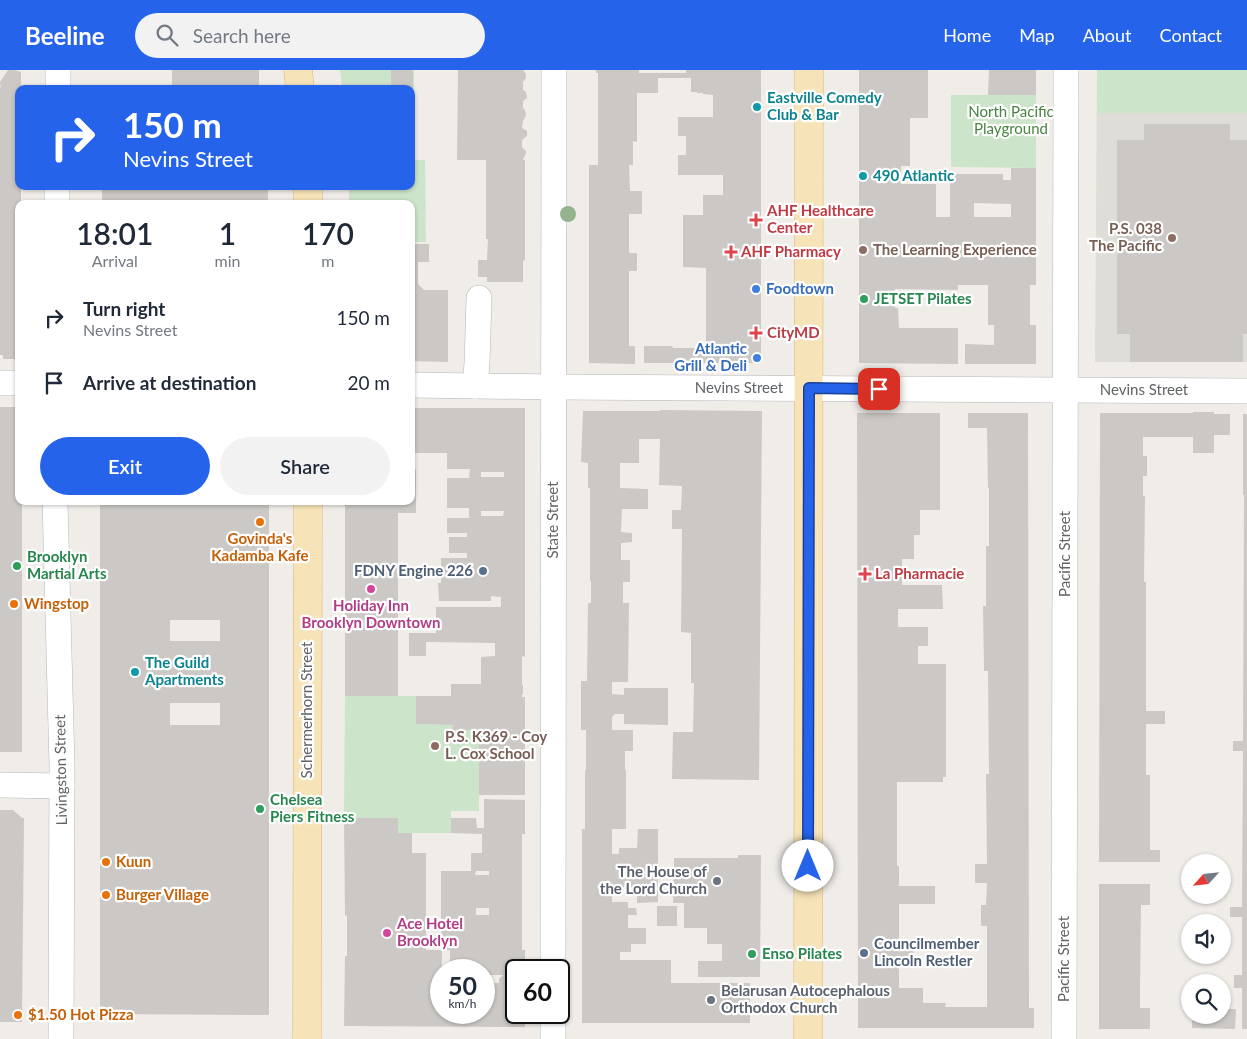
<!DOCTYPE html>
<style>
:root{--surface:#fff;--page:#f2f2f3;--text:#1f2937;--muted:#747a83;--accent:#2563eb}
body{margin:0;font-family:Lato,sans-serif;background:var(--page);color:var(--text);height:100vh;display:flex;flex-direction:column;font-size:19px;white-space:nowrap}
*{box-sizing:border-box;margin:0}
p{font-size:16px;color:var(--muted)}
.icon{flex:none;width:28px;height:28px;fill:none;stroke:currentColor;stroke-width:2;stroke-linecap:round;stroke-linejoin:round}
.map{position:relative;flex:1;overflow:hidden}
.sheet{position:absolute;left:15px;top:130px;width:400px;height:305px;display:flex;flex-direction:column;background:var(--surface);border-radius:10px;box-shadow:0 1px 4px #0004}
.sheet>*{flex:none}
.guide{position:absolute;left:15px;top:15px;width:400px;height:105px;border-radius:10px;box-shadow:0 1px 4px #0004;background:#2563eb;color:#fff;overflow:hidden}
.needle{width:32px;rotate:243deg}
.tools{position:absolute;left:1181px;top:784px;display:grid;gap:10px}
.tools a{display:grid;place-items:center;width:50px;height:50px;border-radius:50%;background:var(--surface);box-shadow:0 1px 4px #0004;font-size:25px}
.speed{position:absolute;left:430px;top:889px;display:flex;gap:10px;font-size:25px;font-weight:700;text-align:center}
.speed>*{display:grid;place-content:center;width:65px;height:65px;border-radius:50%;background:var(--surface);box-shadow:0 1px 4px #0004;line-height:1}
.speed small{font-size:12px;font-weight:400}
.speed .limit{border:2px solid #111;border-radius:8px;background:#fff;color:#111}
.pin{position:absolute;display:grid;place-items:center;width:42px;height:42px;color:#fff;margin:-21px;border-radius:10px;box-shadow:0 2px 8px #0006}
.me{position:absolute;width:55px;margin:-28px;rotate:0deg;stroke-linejoin:round;filter:drop-shadow(0 0 4px #0008)}
.turn{display:flex;align-items:center;gap:18px;height:105px;padding:0 25px;font-size:22px}
.turn .icon{width:65px;height:65px;stroke-width:2.5}
.turn b{display:block;font-size:35px;line-height:42px}
.eta{display:flex;justify-content:space-evenly;align-items:center;height:85px;text-align:center}
.eta b{font-size:30px;font-weight:600;line-height:35px}
.button{display:flex;gap:10px;margin-top:auto;padding:10px 25px}
.button a{flex:1;height:58px;border-radius:30px;background:var(--accent);color:#fff;font-size:20px;font-weight:600;line-height:58px;text-align:center}
.button a+a{background:var(--page);color:var(--text)}
ul{padding:0;list-style:none}
li{display:flex;align-items:center;gap:15px;height:65px;padding:0 25px}
li div{flex:1}
li b{display:block;font-size:19px}
li em{font-style:normal}
header{display:flex;align-items:center;gap:30px;box-sizing:border-box;height:70px;padding:0 25px;background:var(--accent);color:#fff}
header strong{font-size:24px}
nav{display:flex;gap:28px;margin-inline-start:auto;font-size:18px}
.search{width:350px;height:45px;background:var(--page);display:flex;align-items:center;gap:12px;box-sizing:border-box;padding:0 18px;border-radius:28px;color:var(--muted);font-size:19px}
.map>svg:first-child{display:block}
.education{fill:#dfddd7}
.green{fill:#cce4c9}
.building{fill:#cbc8c5;fill-rule:evenodd}
.lines{fill:none;stroke-linecap:round;stroke-linejoin:round}
.minor-casing{stroke:#b3b6b9;stroke-width:26}
.major-casing{stroke:#e1b271;stroke-width:29}
.minor{stroke:#fff;stroke-width:25}
.major{stroke:#f6e3b8;stroke-width:28}
.tree{fill:#94b38d}
.route-casing{stroke:#184099;stroke-width:12}
.route{stroke:#2563eb;stroke-width:9}
.culture-dot{fill:#0f9aa8;stroke:#fff;stroke-width:2}
.health-dot{fill:#e0444e;stroke:#fff;stroke-width:2}
.education-dot{fill:#8d6e63;stroke:#fff;stroke-width:2}
.shop-dot{fill:#3f7fe0;stroke:#fff;stroke-width:2}
.leisure-dot{fill:#2e9e5b;stroke:#fff;stroke-width:2}
.food-dot{fill:#e8710a;stroke:#fff;stroke-width:2}
.service-dot{fill:#5c6f8a;stroke:#fff;stroke-width:2}
.hotel-dot{fill:#d1479c;stroke:#fff;stroke-width:2}
.worship-dot{fill:#6b7280;stroke:#fff;stroke-width:2}
.labels{text-anchor:middle;stroke-width:4.5;stroke-linejoin:round;paint-order:stroke}
.culture-label{font-size:15px;font-weight:bold;fill:#0d838f;stroke:#fff;text-anchor:start}
.park-label{font-size:15px;fill:#488442;stroke:#fff}
.health-label{font-size:15px;font-weight:bold;fill:#be3a42;stroke:#fff;text-anchor:start}
.education-label{font-size:15px;font-weight:bold;fill:#785e54;stroke:#fff;text-anchor:start}
.shop-label{font-size:15px;font-weight:bold;fill:#366cbe;stroke:#fff;text-anchor:start}
.leisure-label{font-size:15px;font-weight:bold;fill:#27864d;stroke:#fff;text-anchor:start}
.street-label{font-size:15px;fill:#606467;stroke:#fff}
.food-label{font-size:15px;font-weight:bold;fill:#c56008;stroke:#fff;text-anchor:start}
.service-label{font-size:15px;font-weight:bold;fill:#4e5e75;stroke:#fff;text-anchor:end}
.hotel-label{font-size:15px;font-weight:bold;fill:#b23c85;stroke:#fff}
.worship-label{font-size:15px;font-weight:bold;fill:#5b616d;stroke:#fff;text-anchor:end}
</style>
<header>
<strong>Beeline</strong>
<div class="search"><svg class="icon" aria-label="search" viewBox="0 0 24 24"><circle cx="10" cy="10" r="6"/><path d="M15 15l6 6"/></svg>Search here</div>
<nav><a>Home</a><a>Map</a><a>About</a><a>Contact</a></nav>
</header>
<div class="map">
<svg width="1247" height="969" viewBox="0 0 1247 969">
<rect width="100%" height="100%" fill="#f0ede9"/>
<path class="education" d="M1097,0H1247V292H1095Z"/>
<g class="green">
<path d="M340,0H414V90H425L426,172H411V134H349V116H411V19H342Z"/>
<rect x="1097" y="0" width="150" height="43"/>
<path d="M951,25H1036V98L951,97Z"/>
<path d="M345,626H416V654L453,655V660H479V741H451V763H398L344,748Z"/>
</g>
<g class="building">
<path d="M8,0H14L21,2V19H19L18,21L19,116H21V134H19V263L18,269H19V289H3V285H0V18L1,16L0,15V12Z"/>
<rect x="172" y="0" width="87" height="19"/>
<path d="M391,0H413V37H411V19H391Z"/>
<path d="M458,0H523L526,4V8L523,12V20L526,22L527,28L523,31V38L525,40L526,45L523,51L522,58L527,61V66L522,70V77L526,81V83L523,90H525V190L523,191V212H487V207H478V190H487L488,169H486V90H457Z"/>
<path d="M596,0H639V3H686V0H761V293H644V276H672L673,278H706V198L683,197V145H703V125H723V105H678V85H686V66H678V47H713V25L703,24V23H697V22H691V8H658V23H637V72L633,71V95H629L630,121H642V144H629V183H637V201H629V276H635V294L589,293V95H598V3H596Z"/>
<path d="M859,0H928V48H910V96H901V114H936V147H950V104H1003V110H1011V98H1036V215H1030V255H1036V294H965V274L994,275V255H988V215H958V220L895,219V238H898L899,258H958V294L859,293ZM974,133L1011,134V147H974Z"/>
<path d="M989,0H1036V25H988Z"/>
<path d="M1144,54H1230V70H1247V264H1243V292H1130V264H1117V70H1144Z"/>
<rect x="102" y="116" width="166" height="18"/>
<path d="M411,174H429V192H418V214L424,220H448V292L411,291Z"/>
<path d="M0,337H19V431H22V682H0Z"/>
<path d="M411,338H525V587L522,586V615H523V624H522V627H525V725H479V660H452L453,655L416,654V626H451V614H481V587L495,586V573L426,572V586H409V563H436V537H501V527L491,526V531H439L438,513H441V488H467V483H449V467H467V463H447V448H469V438H447V408H469L470,399H447V383H414V399H416V443H398V626H345V431H411ZM481,402H504V407H481ZM481,441H504L503,446H481Z"/>
<path d="M660,340L762,341L759,710L672,709L673,662H693L694,613H691V563L681,562L682,459H672V440H681L682,416L659,415L660,369H639V393H620V418L648,419V439H622L621,462L632,463V472L621,473V490H630V512H623V533H629L628,612H612V624L624,625V618H668V655L624,654V644H615L612,647V660H633V681H625V700H626V759H612V784H619V778H637L638,759H658V832L637,833V817H612V832H628V838H636L637,845H628V858H646V874H631V882H620V890H671V913H750V953H582V759H585V700H586V660H581V611H587L588,533H591V511H590V418H588V393L581,392L583,341H660Z"/>
<path d="M1193,342H1214V344H1230V365H1214V383H1193V367H1143V386H1147V406H1143V426H1145L1144,512H1146V641H1165V654H1146V705H1150V780H1160V792H1099L1100,343H1193Z"/>
<path d="M857,343H940V440H920V465H914V489H902V515H942L943,539H898V557H928V576H918V594H946V707H943V712H897V796H899V816H935V834H899V873H914V893H899V918H923V933H946L945,937H987V856H981V835H986L987,813H975V794H987L986,704H989L988,601H984L983,536H986V476H989V418H988L987,358H968V343H1028L1029,938H1034V958H858Z"/>
<path d="M1243,344H1247V959H1242V918H1234V905H1242V847H1230V837H1242L1243,681H1233V671H1243L1244,425H1243Z"/>
<path d="M100,431H269V945L100,944ZM170,550H220V571H170ZM170,633H220V655H170Z"/>
<path d="M484,729L525,730V764H522V880H525V900H516V942H525V957L344,956L345,886H347V845L345,846L344,748H398V763H412V783H426V880H442L441,942H484V913H499V909L503,905H484V900H450V880H441V801H471V783H482V764L451,763V748H476L477,758H484ZM476,801H489V805H475ZM476,838H489V845H476Z"/>
<path d="M0,740H13L22,748H24L22,952H0Z"/>
<path d="M738,785H761L760,907H698V891H722V874H707V858H684V833H673L674,788H738Z"/>
<path d="M1099,814H1150V835H1141L1140,918V938H1150V959H1099Z"/>
<rect x="657" y="836" width="20" height="20"/>
<path d="M1222,939H1236L1235,959L1192,958V945H1222Z"/>
</g>
<g class="lines">
<defs>
<g id="minor">
<path d="M58,19V0"/>
<path d="M57,134V116"/>
<path d="M0,313H19"/>
<path d="M411,315L553,317L1247,321"/>
<path d="M475,316L477,293L479,228"/>
<path d="M55,431L62,696L61,969"/>
<path d="M0,715L62,716"/>
<path d="M553,900L554,0"/>
<path d="M553,969V942"/>
<path d="M1064,969L1066,0"/>
</g>
<g id="major">
<path d="M298,0L300,19"/>
<path d="M308,134V116"/>
<path d="M307,969L308,431"/>
<path d="M808,969L809,0"/>
</g>
</defs>
<use href="#minor" class="minor-casing"/>
<use href="#major" class="major-casing"/>
<use href="#minor" class="minor"/>
<use href="#major" class="major"/>
</g>
<circle class="tree" cx="568" cy="144" r="8"/>
<g class="lines">
<defs>
<path id="route" d="M808,796L809,318L879,319"/>
</defs>
<use href="#route" class="route-casing"/>
<use href="#route" class="route"/>
</g>
<g class="culture-dot">
<circle cx="757" cy="37" r="5"/>
<circle cx="863" cy="106" r="5"/>
<circle cx="135" cy="602" r="5"/>
</g>
<g class="health-dot">
<path d="M753.5 142.5h5v5h5v5h-5v5h-5v-5h-5v-5h5z"/>
<path d="M728.5 174.5h5v5h5v5h-5v5h-5v-5h-5v-5h5z"/>
<path d="M753.5 255.5h5v5h5v5h-5v5h-5v-5h-5v-5h5z"/>
<path d="M862.5 496.5h5v5h5v5h-5v5h-5v-5h-5v-5h5z"/>
</g>
<g class="education-dot">
<circle cx="1172" cy="168" r="5"/>
<circle cx="863" cy="180" r="5"/>
<circle cx="435" cy="676" r="5"/>
</g>
<g class="shop-dot">
<circle cx="756" cy="219" r="5"/>
<circle cx="757" cy="288" r="5"/>
</g>
<g class="leisure-dot">
<circle cx="864" cy="229" r="5"/>
<circle cx="17" cy="496" r="5"/>
<circle cx="260" cy="739" r="5"/>
<circle cx="752" cy="884" r="5"/>
</g>
<g class="food-dot">
<circle cx="260" cy="452" r="5"/>
<circle cx="14" cy="534" r="5"/>
<circle cx="106" cy="792" r="5"/>
<circle cx="106" cy="825" r="5"/>
<circle cx="18" cy="945" r="5"/>
</g>
<g class="service-dot">
<circle cx="483" cy="501" r="5"/>
<circle cx="864" cy="883" r="5"/>
</g>
<g class="hotel-dot">
<circle cx="371" cy="519" r="5"/>
<circle cx="387" cy="863" r="5"/>
</g>
<g class="worship-dot">
<circle cx="717" cy="811" r="5"/>
<circle cx="711" cy="930" r="5"/>
</g>
<g class="labels">
<g class="culture-label">
<text x="767" y="33">Eastville Comedy<tspan x="767" dy="17">Club &amp; Bar</tspan></text>
<text x="873" y="111">490 Atlantic</text>
<text x="145" y="598">The Guild<tspan x="145" dy="17">Apartments</tspan></text>
</g>
<g class="park-label">
<text x="1011" y="47">North Pacific<tspan x="1011" dy="17">Playground</tspan></text>
</g>
<g class="health-label">
<text x="767" y="146">AHF Healthcare<tspan x="767" dy="17">Center</tspan></text>
<text x="741" y="187">AHF Pharmacy</text>
<text x="767" y="268">CityMD</text>
<text x="875" y="509">La Pharmacie</text>
</g>
<g class="education-label">
<text x="1162" y="164" text-anchor="end">P.S. 038<tspan x="1162" dy="17">The Pacific</tspan></text>
<text x="873" y="185">The Learning Experience</text>
<text x="445" y="672">P.S. K369 - Coy<tspan x="445" dy="17">L. Cox School</tspan></text>
</g>
<g class="shop-label">
<text x="766" y="224">Foodtown</text>
<text x="747" y="284" text-anchor="end">Atlantic<tspan x="747" dy="17">Grill &amp; Deli</tspan></text>
</g>
<g class="leisure-label">
<text x="874" y="234">JETSET Pilates</text>
<text x="27" y="492">Brooklyn<tspan x="27" dy="17">Martial Arts</tspan></text>
<text x="270" y="735">Chelsea<tspan x="270" dy="17">Piers Fitness</tspan></text>
<text x="762" y="889">Enso Pilates</text>
</g>
<g class="street-label">
<text x="739" y="323">Nevins Street</text>
<text x="1144" y="325">Nevins Street</text>
<text transform="translate(553 450) rotate(-90)" y="5">State Street</text>
<text transform="translate(1065 484) rotate(-90)" y="5">Pacific Street</text>
<text transform="translate(307 640) rotate(-90)" y="5">Schermerhorn Street</text>
<text transform="translate(61 700) rotate(-91)" y="5">Livingston Street</text>
<text transform="translate(1064 889) rotate(-90)" y="5">Pacific Street</text>
</g>
<g class="food-label">
<text x="260" y="474" text-anchor="middle">Govinda's<tspan x="260" dy="17">Kadamba Kafe</tspan></text>
<text x="24" y="539">Wingstop</text>
<text x="116" y="797">Kuun</text>
<text x="116" y="830">Burger Village</text>
<text x="28" y="950">$1.50 Hot Pizza</text>
</g>
<g class="service-label">
<text x="473" y="506">FDNY Engine 226</text>
<text x="874" y="879" text-anchor="start">Councilmember<tspan x="874" dy="17">Lincoln Restler</tspan></text>
</g>
<g class="hotel-label">
<text x="371" y="541">Holiday Inn<tspan x="371" dy="17">Brooklyn Downtown</tspan></text>
<text x="397" y="859" text-anchor="start">Ace Hotel<tspan x="397" dy="17">Brooklyn</tspan></text>
</g>
<g class="worship-label">
<text x="707" y="807">The House of<tspan x="707" dy="17">the Lord Church</tspan></text>
<text x="721" y="926" text-anchor="start">Belarusan Autocephalous<tspan x="721" dy="17">Orthodox Church</tspan></text>
</g>
</g>
</svg>
<div class="tools">
<a><svg class="needle" viewBox="-14 -14 28 28"><path d="M0-13l5 13h-10z" fill="#e53935"/><path d="M0 13l5-13h-10z" fill="#747a83"/></svg></a>
<a><svg class="icon" aria-label="sound" viewBox="0 0 24 24"><path d="M4 9h4l5-4v14l-5-4H4zM17 9q2 3 0 6"/></svg></a>
<a><svg class="icon" aria-label="search" viewBox="0 0 24 24"><circle cx="10" cy="10" r="6"/><path d="M15 15l6 6"/></svg></a>
</div>
<div class="speed"><div>50<small>km/h</small></div><div class="limit">60</div></div>
<div class="pin" style="left:879px;top:319px;background:#d93025"><svg class="icon" aria-label="arrive" viewBox="0 0 24 24"><path d="M6 21V4h12l-3 4 3 4H6"/></svg></div>
<svg class="me" style="left:808px;top:796px" viewBox="-20 -20 40 40"><circle r="19" fill="#fff"/><path d="M0-13L10 11 0 6-10 11z" fill="#2563eb"/></svg>
<div class="guide">
<div class="turn"><svg class="icon" aria-label="right" viewBox="0 0 24 24"><path d="M7 20v-9h11M14 6l5 5-5 5"/></svg><div><b>150 m</b>Nevins Street</div></div>
</div>
<section class="sheet">
<div class="eta">
<div><b>18:01</b><p>Arrival</p></div>
<div><b>1</b><p>min</p></div>
<div><b>170</b><p>m</p></div>
</div>
<ul>
<li><svg class="icon" aria-label="right" viewBox="0 0 24 24"><path d="M7 20v-9h11M14 6l5 5-5 5"/></svg><div><b>Turn right</b><p>Nevins Street</p></div><em>150 m</em></li>
<li><svg class="icon" aria-label="arrive" viewBox="0 0 24 24"><path d="M6 21V4h12l-3 4 3 4H6"/></svg><div><b>Arrive at destination</b></div><em>20 m</em></li>
</ul>
<div class="button"><a>Exit</a><a>Share</a></div>
</section>
</div>
